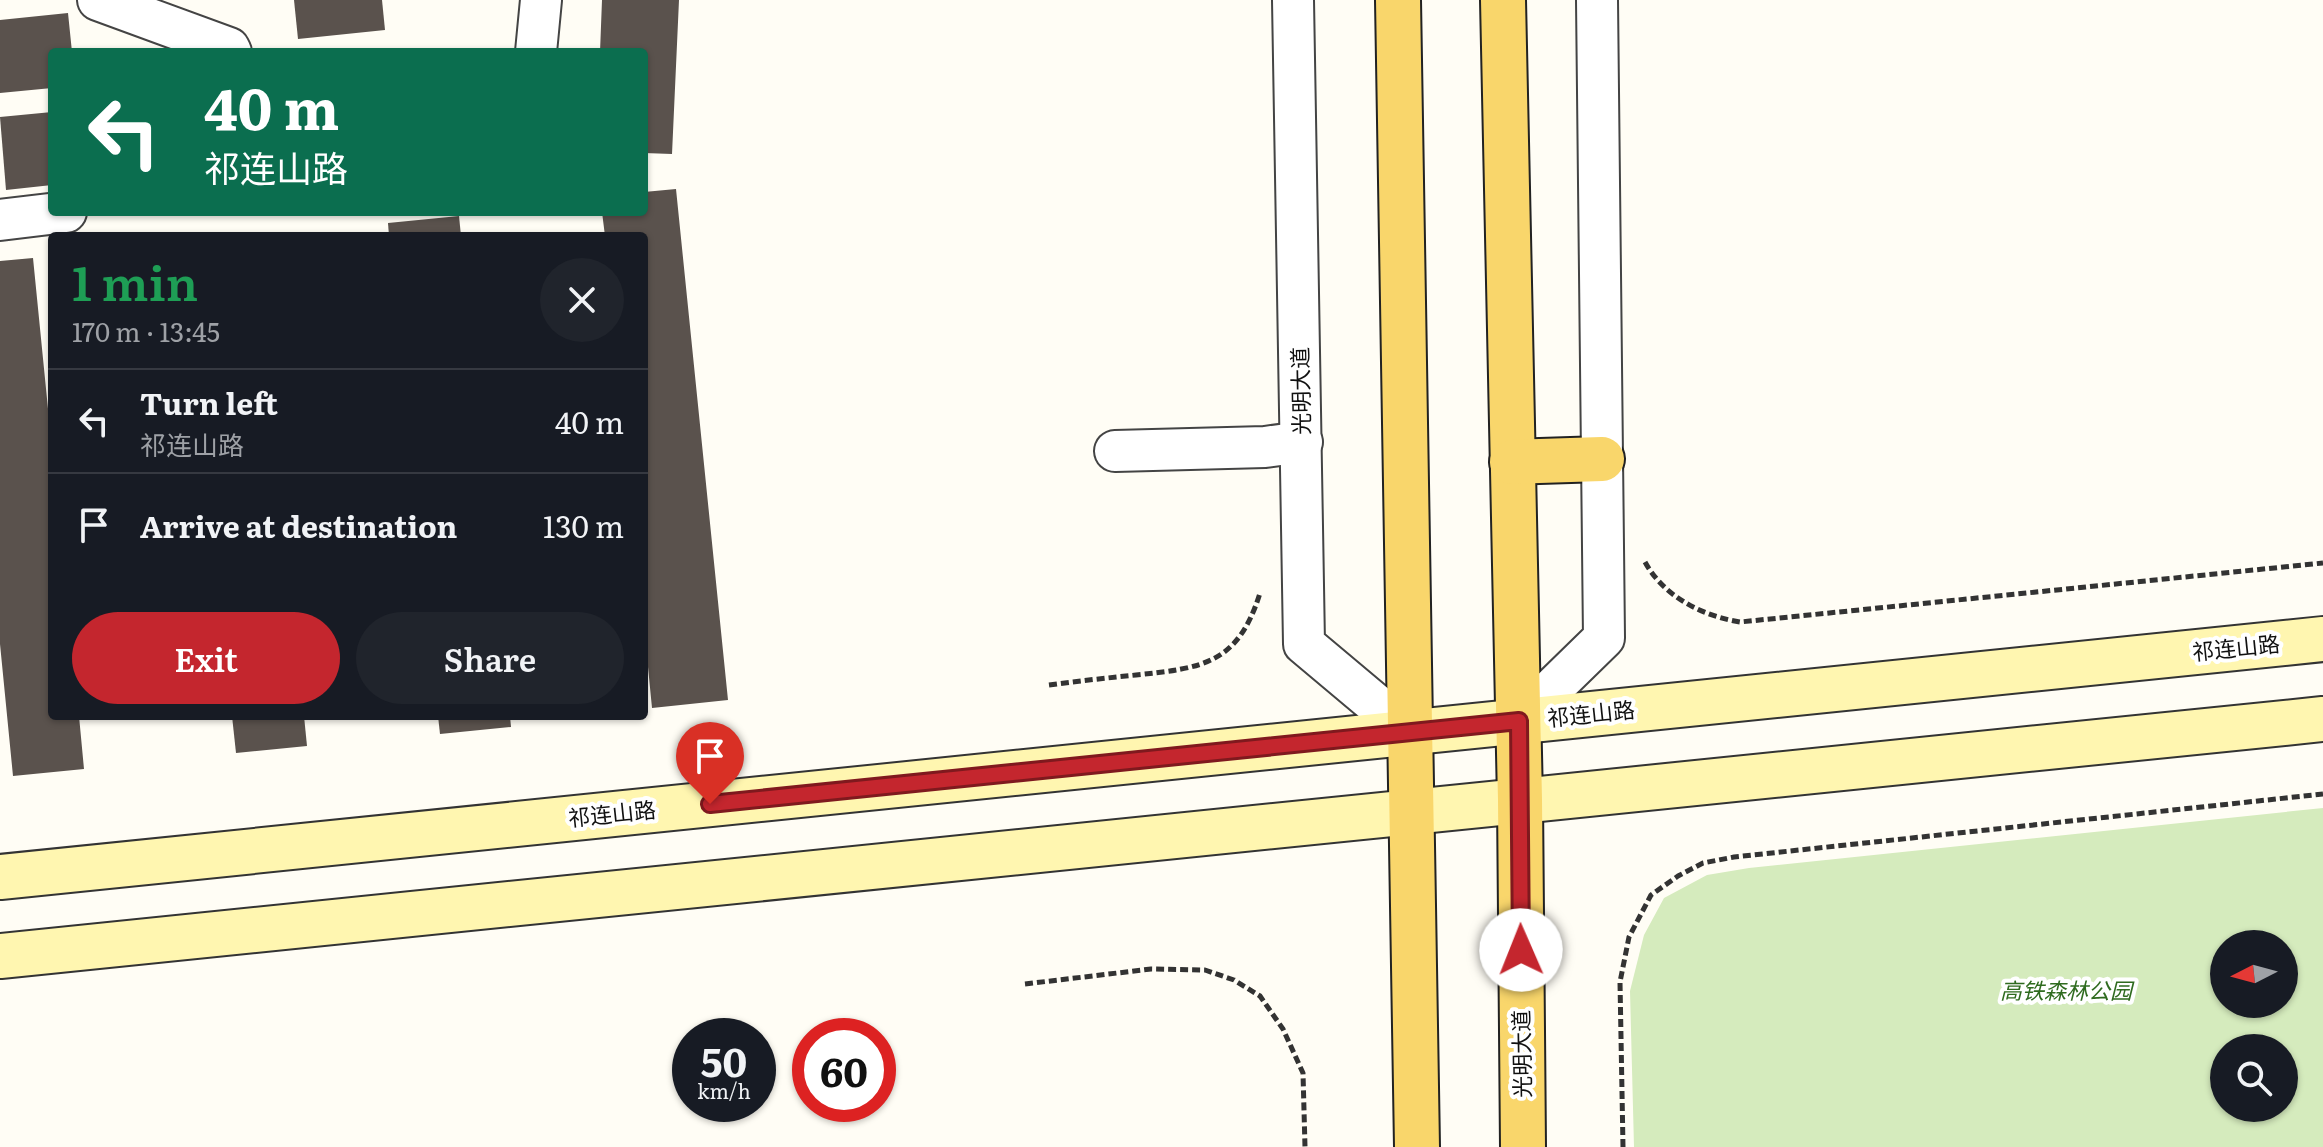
<!DOCTYPE html>
<meta charset="utf-8">
<style>
:root{--surface:#171b24;--page:#20242c;--text:#f1f3f6;--muted:#9ea1a6;--line:#363941;--accent:#c4262e}
body{margin:0;font-family:Literata,"Noto Sans SC",serif;background:var(--page);color:var(--text);height:100vh;display:flex;flex-direction:column;font-size:30px;white-space:nowrap}
*{box-sizing:border-box;margin:0}
p{font-size:26px;color:var(--muted)}
.icon{flex:none;width:44px;height:44px;fill:none;stroke:currentColor;stroke-width:2;stroke-linecap:round;stroke-linejoin:round}
.map{position:relative;flex:1;overflow:hidden}
.side{position:absolute;left:48px;top:232px;width:600px;height:488px;display:flex;flex-direction:column;background:var(--surface);border-radius:8px;box-shadow:0 2px 6px #0004}
.side>*{flex:none}
.banner{position:absolute;left:48px;top:48px;width:600px;height:168px;border-radius:8px;box-shadow:0 2px 6px #0004;background:#0b6e4f;color:#fff;overflow:hidden}
.needle{width:52px;rotate:264deg}
.fabs{position:absolute;left:2210px;top:930px;display:grid;gap:16px}
.fabs a{display:grid;place-items:center;width:88px;height:88px;border-radius:50%;background:var(--surface);box-shadow:0 2px 6px #0004;font-size:40px}
.speed{position:absolute;left:672px;top:1018px;display:flex;gap:16px;font-size:40px;font-weight:700;text-align:center}
.speed>*{display:grid;place-content:center;width:104px;height:104px;border-radius:50%;background:var(--surface);box-shadow:0 2px 6px #0004;line-height:1}
.speed small{font-size:20px;font-weight:400}
.speed .limit{border:12px solid #d22;background:#fff;color:#111}
.pin{position:absolute;display:grid;place-items:center;width:68px;height:68px;color:#fff;margin:-82px -34px;border-radius:50% 50% 50% 0;rotate:-45deg;box-shadow:0 0 8px #0007}
.pin .icon{rotate:45deg}
.me{position:absolute;width:88px;margin:-44px;rotate:359deg;stroke-linejoin:round;filter:drop-shadow(0 0 6px #0008)}
.turn{display:flex;align-items:center;gap:28px;height:168px;padding:0 24px;font-size:36px}
.turn .icon{width:104px;height:104px;stroke-width:2.5}
.turn b{display:block;font-size:56px;line-height:68px}
.round{display:grid;place-items:center;flex:none;width:84px;height:84px;border-radius:42px;background:var(--page)}
.head{display:flex;align-items:center;justify-content:space-between;height:136px;padding:0 24px}
h1{font-size:48px;font-weight:600;line-height:60px;color:#1e9e55}
.button{display:flex;gap:16px;margin-top:auto;padding:16px 24px}
.button a{flex:1;height:92px;border-radius:48px;background:var(--accent);color:#fff;font-size:32px;font-weight:600;line-height:92px;text-align:center}
.button a+a{background:var(--page);color:var(--text)}
ul{padding:0;list-style:none}
li{display:flex;align-items:center;gap:24px;height:104px;padding:0 24px;border-top:2px solid var(--line)}
li div{flex:1}
li b{display:block;font-size:30px}
li em{font-style:normal}
.map>svg:first-child{display:block}
.green{fill:#d5ebbd;fill-rule:evenodd}
.building{fill:#5a524d}
.lines{fill:none;stroke-linecap:round;stroke-linejoin:round}
.minor-casing{stroke:#444;stroke-width:44}
.secondary-casing{stroke:#333;stroke-width:48}
.primary-casing{stroke:#222;stroke-width:48}
.path{stroke:#333;stroke-width:5;stroke-dasharray:8 4;stroke-linecap:butt}
.minor{stroke:#fff;stroke-width:40}
.secondary{stroke:#fff6b0;stroke-width:44}
.primary{stroke:#f9d66b;stroke-width:44}
.route-casing{stroke:#7f191e;stroke-width:20}
.route{stroke:#c4262e;stroke-width:14}
.labels{text-anchor:middle;stroke-width:8;stroke-linejoin:round;paint-order:stroke}
.street-label{font-size:22px;fill:#111;stroke:#fff}
.park-label{font-size:22px;font-style:italic;fill:#2f6b1f;stroke:#fff}
</style>
<div class="map">
<svg width="2323" height="1147" viewBox="0 0 2323 1147">
<rect width="100%" height="100%" fill="#fffdf5"/>
<path class="green" d="M2323,808V1147H1634L1630,991L1644,935L1664,898L1707,875L1749,868ZM2224,944H2284V1004H2224ZM2224,1048H2284V1108H2224Z"/>
<g class="building">
<path d="M294,0H382L385,30L298,39Z"/>
<path d="M602,0H679L672,154L644,153V52H600Z"/>
<path d="M68,13L72,52H52V88L0,93V20Z"/>
<path d="M52,112V185L6,190L0,117Z"/>
<path d="M676,189L728,700L652,708L644,626V236H605L602,212H644V192Z"/>
<path d="M459,216L461,236H389L388,223Z"/>
<path d="M33,258L52,449V716H79L84,769L13,776L0,644V261Z"/>
<path d="M232,716H304L307,746L236,753Z"/>
<path d="M438,716H510L511,727L440,734Z"/>
</g>
<g class="lines">
<defs>
<g id="minor">
<path d="M98,0L229,48L231,52"/>
<path d="M1293,0L1304,644L1410,733"/>
<path d="M536,52L541,0"/>
<path d="M0,220L66,212"/>
<path d="M1115,451L1265,447L1302,442"/>
<path d="M1519,721L1604,638L1597,0"/>
</g>
<g id="secondary">
<path d="M0,877L2323,639"/>
<path d="M0,956L2323,719"/>
</g>
<g id="primary">
<path d="M1398,0L1417,1147"/>
<path d="M1503,0L1520,800L1523,1147"/>
<path d="M1512,462L1602,459"/>
</g>
</defs>
<use href="#minor" class="minor-casing"/>
<use href="#secondary" class="secondary-casing"/>
<use href="#primary" class="primary-casing"/>
<g class="path">
<path d="M1645,562C1664,597 1703,616 1740,622L2323,563"/>
<path d="M1049,685C1078,681 1107,678 1136,675C1203,668 1238,664 1260,593"/>
<path d="M1025,984L1151,969L1205,970L1234,980L1260,996L1283,1029L1303,1073L1305,1147"/>
<path d="M1623,1147L1620,982L1629,937L1651,895L1678,876L1703,863L1734,857L2323,794"/>
</g>
<use href="#minor" class="minor"/>
<use href="#secondary" class="secondary"/>
<use href="#primary" class="primary"/>
</g>
<g class="lines">
<defs>
<path id="route" d="M710,804L1519,721L1521,950"/>
</defs>
<use href="#route" class="route-casing"/>
<use href="#route" class="route"/>
</g>
<g class="labels">
<g class="street-label">
<text transform="translate(1301 391) rotate(-91)" y="8">光明大道</text>
<text transform="translate(2236 648) rotate(-6)" y="8">祁连山路</text>
<text transform="translate(1591 714) rotate(-6)" y="8">祁连山路</text>
<text transform="translate(612 814) rotate(-6)" y="8">祁连山路</text>
<text transform="translate(1522 1054) rotate(-91)" y="8">光明大道</text>
</g>
<g class="park-label">
<text x="2066" y="999">高铁森林公园</text>
</g>
</g>
</svg>
<div class="fabs">
<a><svg class="needle" viewBox="-14 -14 28 28"><path d="M0-13l5 13h-10z" fill="#e53935"/><path d="M0 13l5-13h-10z" fill="#9ea1a6"/></svg></a>
<a><svg class="icon" aria-label="search" viewBox="0 0 24 24"><circle cx="10" cy="10" r="6"/><path d="M15 15l6 6"/></svg></a>
</div>
<div class="speed"><div>50<small>km/h</small></div><div class="limit">60</div></div>
<div class="pin" style="left:710px;top:804px;background:#d93025"><svg class="icon" aria-label="arrive" viewBox="0 0 24 24"><path d="M6 21V4h12l-3 4 3 4H6"/></svg></div>
<svg class="me" style="left:1521px;top:950px" viewBox="-20 -20 40 40"><circle r="19" fill="#fff"/><path d="M0-13L10 11 0 6-10 11z" fill="#c4262e"/></svg>
<div class="banner">
<div class="turn"><svg class="icon" aria-label="left" viewBox="0 0 24 24"><path d="M17 20v-9H6M10 6l-5 5 5 5"/></svg><div><b>40 m</b>祁连山路</div></div>
</div>
<section class="side">
<div class="head"><div><h1>1 min</h1><p>170 m · 13:45</p></div><a class="round"><svg class="icon" aria-label="close" viewBox="0 0 24 24"><path d="M6 6l12 12M18 6L6 18"/></svg></a></div>
<ul>
<li><svg class="icon" aria-label="left" viewBox="0 0 24 24"><path d="M17 20v-9H6M10 6l-5 5 5 5"/></svg><div><b>Turn left</b><p>祁连山路</p></div><em>40 m</em></li>
<li><svg class="icon" aria-label="arrive" viewBox="0 0 24 24"><path d="M6 21V4h12l-3 4 3 4H6"/></svg><div><b>Arrive at destination</b></div><em>130 m</em></li>
</ul>
<div class="button"><a>Exit</a><a>Share</a></div>
</section>
</div>
